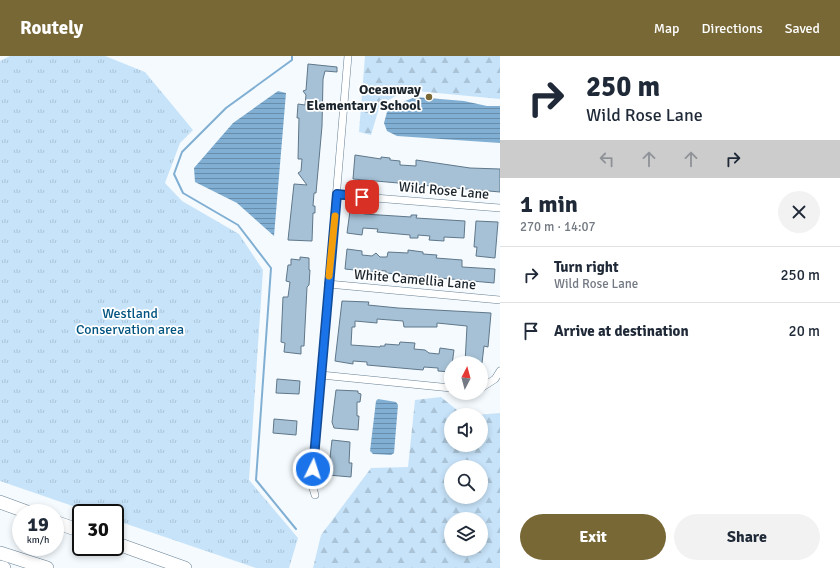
<!DOCTYPE html>
<meta charset="utf-8">
<style>
:root{--surface:#fff;--page:#f2f2f3;--text:#1f2937;--muted:#747a83;--line:#e0e1e3;--accent:#786836}
body{margin:0;font-family:Signika,sans-serif;background:var(--page);color:var(--text);height:100vh;display:flex;flex-direction:column;font-size:15px;white-space:nowrap}
*{box-sizing:border-box;margin:0}
p{font-size:13px;color:var(--muted)}
.icon{flex:none;width:22px;height:22px;fill:none;stroke:currentColor;stroke-width:2;stroke-linecap:round;stroke-linejoin:round}
.map{position:relative;flex:1;overflow:hidden}
.sheet{display:flex;flex-direction:column;background:var(--surface);width:340px}
.sheet>*{flex:none}
.banner{background:#fff;color:var(--text);overflow:hidden}
.needle{width:26px;rotate:6deg}
.buttons{position:absolute;left:444px;top:300px;display:grid;gap:8px}
.buttons a{display:grid;place-items:center;width:44px;height:44px;border-radius:50%;background:var(--surface);box-shadow:0 2px 6px #0003;font-size:20px}
.speed{position:absolute;left:12px;top:448px;display:flex;gap:8px;font-size:20px;font-weight:700;text-align:center}
.speed>*{display:grid;place-content:center;width:52px;height:52px;border-radius:50%;background:var(--surface);box-shadow:0 2px 6px #0003;line-height:1}
.speed small{font-size:10px;font-weight:400}
.speed .limit{border:2px solid #111;border-radius:6px;background:#fff;color:#111}
.pin{position:absolute;display:grid;place-items:center;width:34px;height:34px;color:#fff;margin:-17px;border-radius:8px;box-shadow:0 2px 6px #0006}
.me{position:absolute;width:44px;margin:-22px;rotate:4deg;stroke-linejoin:round;filter:drop-shadow(0 0 3px #0008)}
.turn{display:flex;align-items:center;gap:14px;height:84px;padding:0 20px;font-size:18px}
.turn .icon{width:52px;height:52px;stroke-width:2.5}
.turn b{display:block;font-size:28px;line-height:34px}
.lanes{display:flex;align-items:center;height:38px;padding:0 20px;background:#0003;justify-content:center;gap:20px;direction:ltr}
.lanes .off{opacity:.35}
.round{display:grid;place-items:center;flex:none;width:42px;height:42px;border-radius:21px;background:var(--page)}
.headline{display:flex;align-items:center;justify-content:space-between;height:68px;padding:0 20px}
h1{font-size:24px;font-weight:700;line-height:30px}
.button{display:flex;gap:8px;margin-top:auto;padding:8px 20px}
.button a{flex:1;height:46px;border-radius:24px;background:var(--accent);color:#fff;font-size:16px;font-weight:700;line-height:46px;text-align:center}
.button a+a{background:var(--page);color:var(--text)}
ul{padding:0;list-style:none}
li{display:flex;align-items:center;gap:12px;height:56px;padding:0 20px;border-top:1px solid var(--line)}
li div{flex:1}
li b{display:block;font-size:15px}
li em{font-style:normal}
header{display:flex;align-items:center;gap:24px;box-sizing:border-box;height:56px;padding:0 20px;background:var(--accent);color:#fff}
header strong{font-size:19px}
nav{display:flex;gap:22px;margin-inline-start:auto;font-size:14px}
main{display:flex;flex:1;min-height:0}
.map>svg:first-child{display:block}
.forest{fill:url(#forest-firs);fill-rule:evenodd}
.park{fill:url(#park-tufts)}
.water{fill:url(#water-rules)}
.lines{fill:none;stroke-linecap:round;stroke-linejoin:round}
.stream{stroke:#80afd3;stroke-width:2}
.building{fill:#a6c1d6;stroke:#5f778a}
.street-casing{stroke:#688094;stroke-width:8}
.highway-casing{stroke:#688094;stroke-width:14}
.street{stroke:#fff;stroke-width:7}
.highway{stroke:#fff;stroke-width:13}
.route-casing{stroke:#114b97;stroke-width:10}
.route{stroke:#1a73e8;stroke-width:7}
.slow{stroke:#f59e0b;stroke-width:7}
.poi-dot{fill:#786836;stroke:#fff;stroke-width:1.5}
.labels{text-anchor:middle;stroke-width:3.5;stroke-linejoin:round;paint-order:stroke}
.poi-label{font-size:14px;font-weight:bold;fill:#1b252d;stroke:#fff;text-anchor:end}
.street-label{font-size:14px;fill:#1b252d;stroke:#fff}
.park-label{font-size:14px;fill:#005481;stroke:#fff}
</style>
<header>
<strong>Routely</strong>
<nav><a>Map</a><a>Directions</a><a>Saved</a></nav>
</header>
<main>
<div class="map">
<svg width="500" height="512" viewBox="0 0 500 512">
<defs>
<pattern id="forest-firs" width="22" height="20" patternUnits="userSpaceOnUse"><rect width="22" height="20" fill="#c7e3f9"/><path d="M5 1l3.5 6h-7zM16 11l3.5 6h-7z" fill="#aac3d6"/></pattern>
<pattern id="park-tufts" width="24" height="20" patternUnits="userSpaceOnUse"><rect width="24" height="20" fill="#c7e3f9"/><path d="M3 7l-1-3M5 7V3M7 7l1-3M15 17l-1-3M17 17v-4M19 17l1-3" fill="none" stroke="#aac3d6"/></pattern>
<pattern id="water-rules" width="6" height="5" patternUnits="userSpaceOnUse"><rect width="6" height="5" fill="#80afd3"/><path d="M0 2.5h6" fill="none" stroke="#688eac"/></pattern>
</defs>
<rect width="100%" height="100%" fill="#f4fafe"/>
<g class="forest">
<path d="M365,0H500V43L406,34L380,49L371,79L359,76Z"/>
<path d="M441,341L463,359H451V389H481V359H475L500,357V512H313L321,479L371,412L408,411L415,344ZM451,411H481V441H451ZM451,463H481V493H451Z"/>
</g>
<path class="park" d="M10,0H105L145,16L193,74L180,87L165,127L182,145L239,178L263,214L249,424L298,482L289,512H256L115,464V457H93L0,425V5Z"/>
<g class="water">
<path d="M278,35L286,37L274,180L237,147L195,126L194,112L233,67Z"/>
<path d="M416,41L464,45L487,50H500V87L397,80L387,75L384,67L387,56L405,45Z"/>
<path d="M378,343L396,346L398,349L394,397L391,399L373,398L370,395L376,345Z"/>
</g>
<g class="lines">
<path class="stream" d="M292,0V4L226,52L182,96L174,118L183,137L238,169L271,212L256,424L296,473"/>
</g>
<g class="building">
<path d="M308,8L337,11V16L325,15L323,23L322,70L316,137H314L313,150H315V157H313L312,185L288,184L294,128L307,129L298,117L301,115L302,103H298L299,62H297L298,48L305,49L306,39L303,35L306,34Z"/>
<path d="M355,99L381,103V101L390,102V104L400,105V109L416,110V104L470,112L500,113V136L353,123Z"/>
<path d="M350,155L365,157L364,158L411,161V159H417L416,162L465,165L464,182L444,181V185L429,184L430,180L418,179V182H410V179L377,176L378,173L363,172L362,179L347,177Z"/>
<path d="M476,165L498,166L495,202L476,200L477,191H474Z"/>
<path d="M347,193L362,195V199L372,200L376,197L380,201H387L388,196L408,197V194L423,196V198L437,199L436,202L462,204V211L495,213L494,227L386,217V215L375,214L374,216L345,213Z"/>
<path d="M300,201L309,202V214H310L309,229L307,231L304,290H301V298L284,296L285,287L281,286L283,241H288L290,226L286,225L288,209H291V203L300,204Z"/>
<path d="M342,245L369,246L368,249L398,252L491,257L488,291L484,290L482,307H465L467,270L437,267V271H404L403,265L377,263V267L355,265V271H352L351,289L380,291V290H385V288L399,289L400,286L415,287L414,293L425,294L429,297L439,298L440,292L454,294L451,316L438,315V312L424,311L423,314L367,309V306L353,305V308L335,305Z"/>
<path d="M277,323L300,325L299,338L276,337Z"/>
<path d="M336,334L358,335V337L361,338L360,346H357V360H359L358,374L334,372L332,366Z"/>
<path d="M274,363L297,365L296,379L273,377Z"/>
<path d="M332,384L350,386L349,407H352L351,421L328,419Z"/>
</g>
<g class="lines">
<defs>
<g id="street">
<path d="M337,139L500,152"/>
<path d="M328,228L500,244"/>
<path d="M321,319L451,332"/>
<path d="M481,332L495,323L500,315"/>
<path d="M315,439L312,429L348,0"/>
</g>
<g id="highway">
<path d="M0,446L30,457"/>
<path d="M55,466L81,475"/>
<path d="M115,487L185,512"/>
<path d="M0,497L47,512"/>
<path d="M0,511L4,512"/>
</g>
</defs>
<use href="#street" class="street-casing"/>
<use href="#highway" class="highway-casing"/>
<use href="#street" class="street"/>
<use href="#highway" class="highway"/>
</g>
<g class="lines">
<defs>
<path id="route" d="M313,413L337,138L362,141"/>
</defs>
<use href="#route" class="route-casing"/>
<use href="#route" class="route"/>
<path class="slow" d="M329,220L335,160"/>
</g>
<circle class="poi-dot" cx="429" cy="41" r="4"/>
<g class="labels">
<g class="poi-label">
<text x="421" y="38">Oceanway<tspan x="421" dy="16">Elementary School</tspan></text>
</g>
<g class="street-label">
<text transform="translate(444 134) rotate(5)" y="5">Wild Rose Lane</text>
<text transform="translate(415 223) rotate(5)" y="5">White Camellia Lane</text>
</g>
<g class="park-label">
<text x="130" y="262">Westland<tspan x="130" dy="16">Conservation area</tspan></text>
</g>
</g>
</svg>
<div class="buttons">
<a><svg class="needle" viewBox="-14 -14 28 28"><path d="M0-13l5 13h-10z" fill="#e53935"/><path d="M0 13l5-13h-10z" fill="#747a83"/></svg></a>
<a><svg class="icon" aria-label="sound" viewBox="0 0 24 24"><path d="M4 9h4l5-4v14l-5-4H4zM17 9q2 3 0 6"/></svg></a>
<a><svg class="icon" aria-label="search" viewBox="0 0 24 24"><circle cx="10" cy="10" r="6"/><path d="M15 15l6 6"/></svg></a>
<a><svg class="icon" aria-label="layers" viewBox="0 0 24 24"><path d="M12 4l9 5-9 5-9-5zM3 14l9 5 9-5"/></svg></a>
</div>
<div class="speed"><div>19<small>km/h</small></div><div class="limit">30</div></div>
<div class="pin" style="left:362px;top:141px;background:#d93025"><svg class="icon" aria-label="arrive" viewBox="0 0 24 24"><path d="M6 21V4h12l-3 4 3 4H6"/></svg></div>
<svg class="me" style="left:313px;top:413px" viewBox="-20 -20 40 40"><circle r="17" fill="#1a73e8" stroke="#fff" stroke-width="3"/><path d="M0-11L8 9 0 5-8 9z" fill="#fff"/></svg>
</div>
<section class="sheet">
<div class="banner">
<div class="turn"><svg class="icon" aria-label="right" viewBox="0 0 24 24"><path d="M7 20v-9h11M14 6l5 5-5 5"/></svg><div><b>250 m</b>Wild Rose Lane</div></div>
<div class="lanes"><svg class="icon off" aria-label="left" viewBox="0 0 24 24"><path d="M17 20v-9H6M10 6l-5 5 5 5"/></svg><svg class="icon off" aria-label="ahead" viewBox="0 0 24 24"><path d="M12 20V5M6 11l6-6 6 6"/></svg><svg class="icon off" aria-label="ahead" viewBox="0 0 24 24"><path d="M12 20V5M6 11l6-6 6 6"/></svg><svg class="icon" aria-label="right" viewBox="0 0 24 24"><path d="M7 20v-9h11M14 6l5 5-5 5"/></svg></div>
</div>
<div class="headline"><div><h1>1 min</h1><p>270 m · 14:07</p></div><a class="round"><svg class="icon" aria-label="close" viewBox="0 0 24 24"><path d="M6 6l12 12M18 6L6 18"/></svg></a></div>
<ul>
<li><svg class="icon" aria-label="right" viewBox="0 0 24 24"><path d="M7 20v-9h11M14 6l5 5-5 5"/></svg><div><b>Turn right</b><p>Wild Rose Lane</p></div><em>250 m</em></li>
<li><svg class="icon" aria-label="arrive" viewBox="0 0 24 24"><path d="M6 21V4h12l-3 4 3 4H6"/></svg><div><b>Arrive at destination</b></div><em>20 m</em></li>
</ul>
<div class="button"><a>Exit</a><a>Share</a></div>
</section>
</main>
